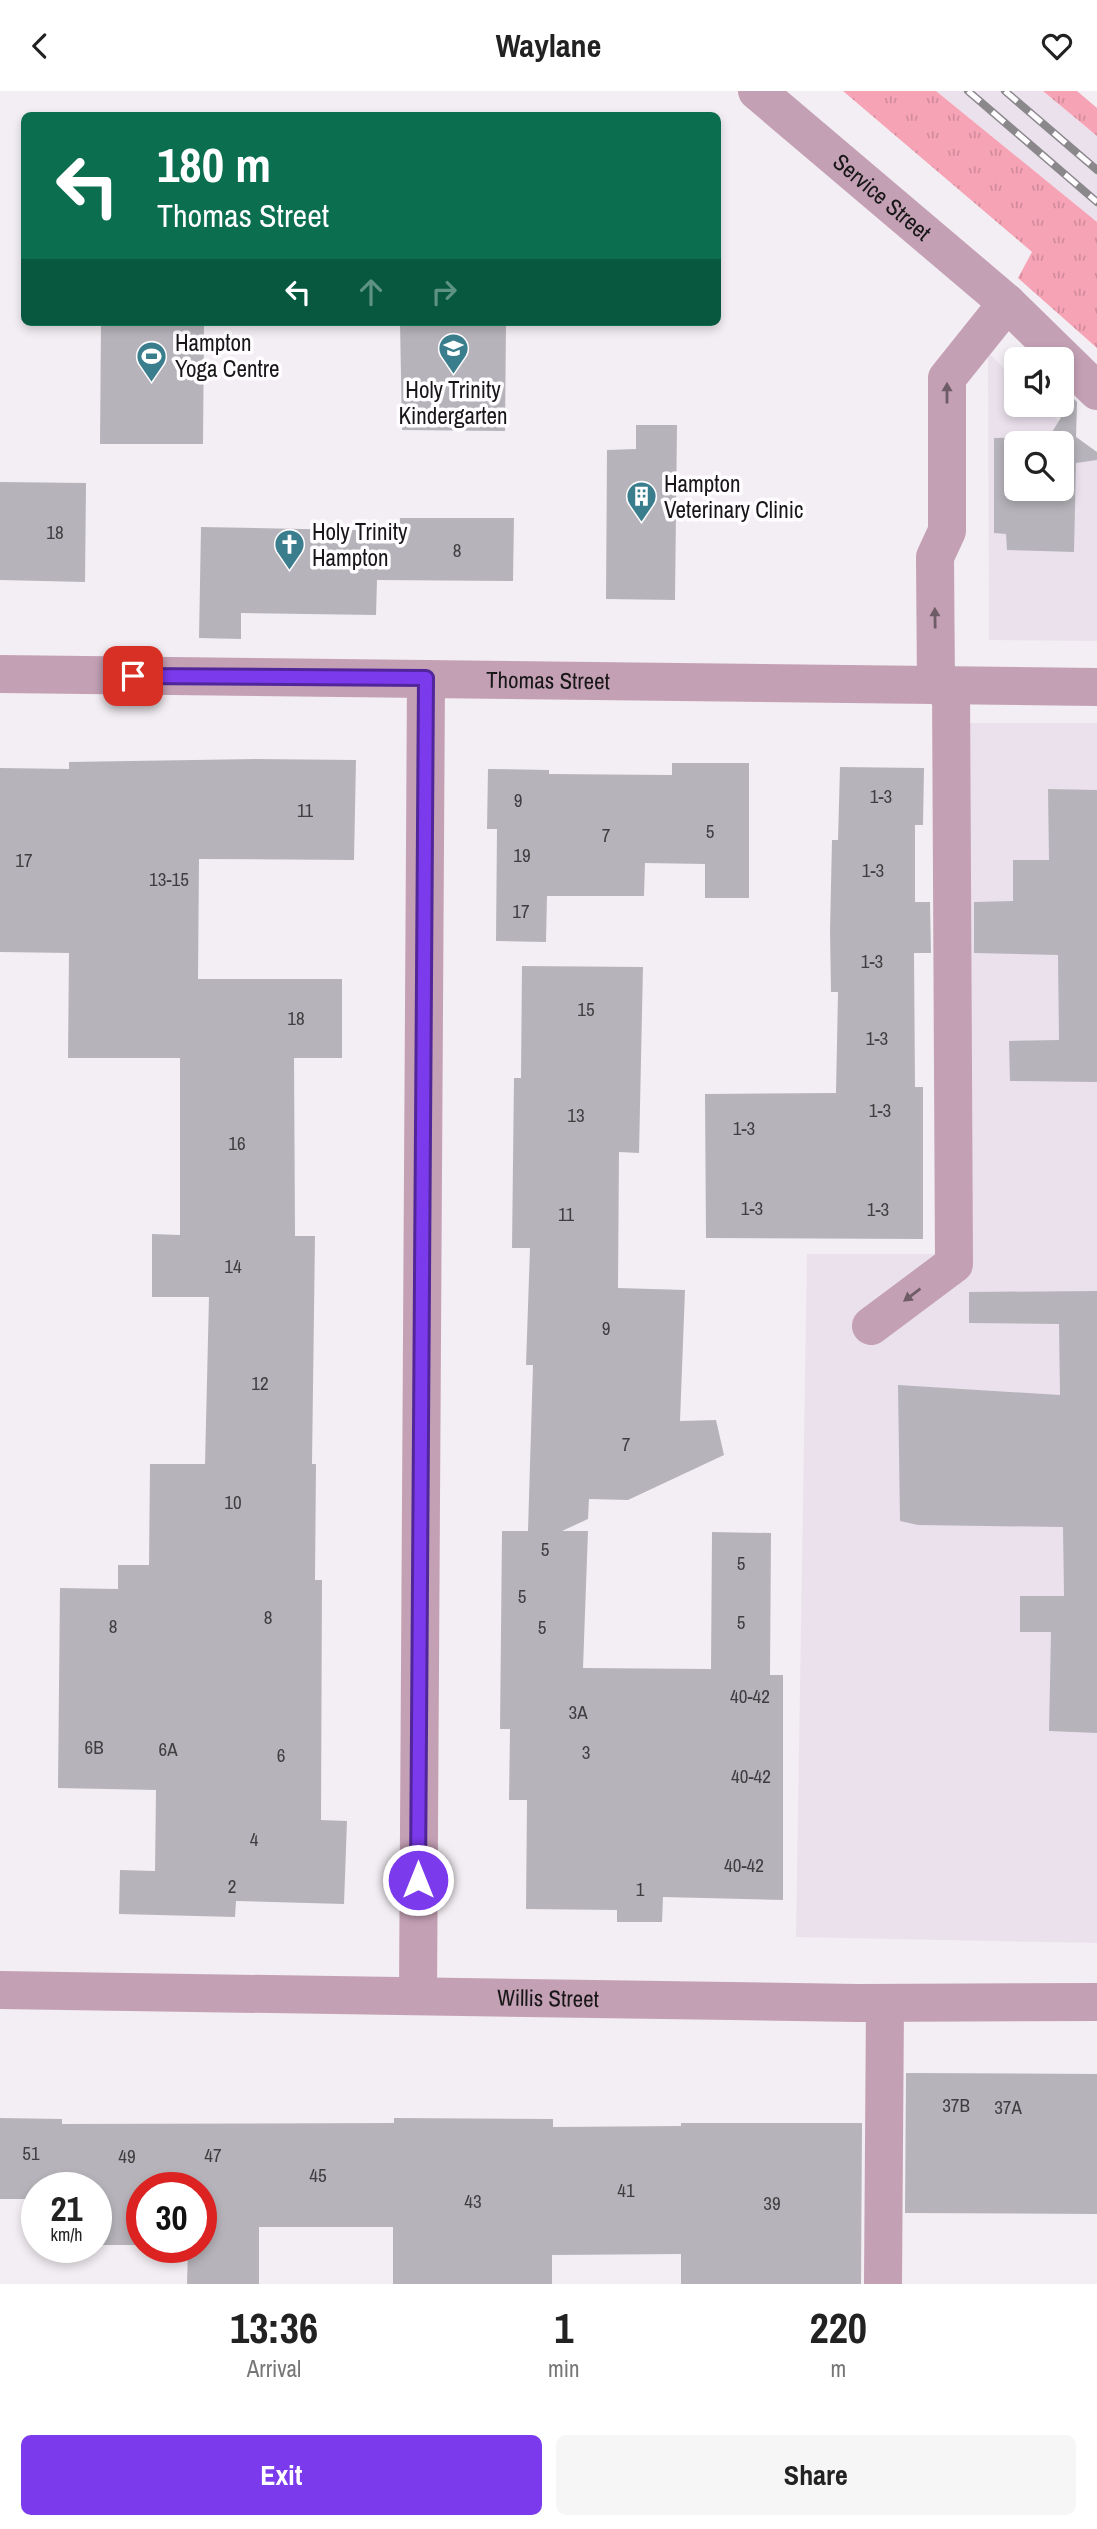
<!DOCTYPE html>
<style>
:root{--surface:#fff;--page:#f6f6f6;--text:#222;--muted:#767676;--accent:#7c3aed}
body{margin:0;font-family:"Archivo Narrow",sans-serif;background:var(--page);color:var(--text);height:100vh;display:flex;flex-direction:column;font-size:26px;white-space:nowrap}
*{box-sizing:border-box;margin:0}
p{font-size:23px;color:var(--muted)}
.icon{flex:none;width:38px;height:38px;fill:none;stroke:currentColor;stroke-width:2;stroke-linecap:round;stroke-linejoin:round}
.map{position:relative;height:2193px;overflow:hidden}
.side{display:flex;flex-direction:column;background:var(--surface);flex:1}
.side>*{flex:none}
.banner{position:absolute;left:21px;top:21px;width:700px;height:214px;border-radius:10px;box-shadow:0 4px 10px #0003;background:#0b6e4f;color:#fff;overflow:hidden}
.fabs{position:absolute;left:1004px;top:256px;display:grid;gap:14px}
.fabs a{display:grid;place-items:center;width:70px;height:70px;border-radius:10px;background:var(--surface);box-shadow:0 4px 10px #0003;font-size:35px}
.speed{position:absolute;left:21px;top:2081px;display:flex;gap:14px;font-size:35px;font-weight:700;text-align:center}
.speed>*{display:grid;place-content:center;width:91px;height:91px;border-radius:50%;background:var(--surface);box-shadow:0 4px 10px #0003;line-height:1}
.speed small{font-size:18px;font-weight:400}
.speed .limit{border:10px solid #d22;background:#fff;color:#111}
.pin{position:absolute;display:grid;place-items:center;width:60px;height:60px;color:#fff;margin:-30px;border-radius:14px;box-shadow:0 4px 10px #0006}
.me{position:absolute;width:77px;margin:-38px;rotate:0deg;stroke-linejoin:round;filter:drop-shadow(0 0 5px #0008)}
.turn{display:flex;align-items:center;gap:24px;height:147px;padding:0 21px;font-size:32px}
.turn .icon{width:91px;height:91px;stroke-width:2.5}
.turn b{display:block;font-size:49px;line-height:60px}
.lanes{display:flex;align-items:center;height:66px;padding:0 21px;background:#0003;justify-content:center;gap:35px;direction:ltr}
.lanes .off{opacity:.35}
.eta{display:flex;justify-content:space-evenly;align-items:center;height:119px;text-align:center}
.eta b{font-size:42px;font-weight:700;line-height:49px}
.button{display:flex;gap:14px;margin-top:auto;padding:14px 21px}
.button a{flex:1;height:80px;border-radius:10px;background:var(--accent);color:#fff;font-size:28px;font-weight:700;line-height:80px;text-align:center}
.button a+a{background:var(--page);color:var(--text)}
header{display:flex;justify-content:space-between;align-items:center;height:91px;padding:0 21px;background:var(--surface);font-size:32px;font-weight:700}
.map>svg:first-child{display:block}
.built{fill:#ebe1ed;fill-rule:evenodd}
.grass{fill:url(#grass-tufts)}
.building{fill:#b6b4ba;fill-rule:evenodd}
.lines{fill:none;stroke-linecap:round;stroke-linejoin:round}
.minor{stroke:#c4a0b4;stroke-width:38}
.rail-casing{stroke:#8b888b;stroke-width:8}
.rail{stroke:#fffdff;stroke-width:5;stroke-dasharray:16;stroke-linecap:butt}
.oneway{fill:#6e5c66}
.route-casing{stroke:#51269a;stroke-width:18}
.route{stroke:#7c3aed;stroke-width:12}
.labels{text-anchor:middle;stroke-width:7;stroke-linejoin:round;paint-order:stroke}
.number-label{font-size:19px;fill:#403e40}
.street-label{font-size:23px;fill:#181718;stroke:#fffdff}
.poi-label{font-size:23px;fill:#181718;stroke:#fffdff;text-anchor:start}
</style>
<header><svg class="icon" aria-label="back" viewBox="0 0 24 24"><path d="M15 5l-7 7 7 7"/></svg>Waylane<svg class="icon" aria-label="heart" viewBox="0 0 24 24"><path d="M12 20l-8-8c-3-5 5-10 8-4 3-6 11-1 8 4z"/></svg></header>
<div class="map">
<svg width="1097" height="2193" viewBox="0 0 1097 2193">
<defs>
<pattern id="grass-tufts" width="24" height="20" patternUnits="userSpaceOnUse" patternTransform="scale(1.75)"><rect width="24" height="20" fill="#f6a3b5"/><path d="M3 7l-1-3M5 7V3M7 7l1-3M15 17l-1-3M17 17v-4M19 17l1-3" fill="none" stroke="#d28c9b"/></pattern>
</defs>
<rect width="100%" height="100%" fill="#f3eef3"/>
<g class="built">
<path d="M936,0H1043L1097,45V131Z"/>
<path d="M988,261L1017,291V313H1039L1097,363V550L989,549ZM1017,352H1062V397H1017Z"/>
<path d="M944,632H1097V1852L796,1846L807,1163H942Z"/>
</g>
<g class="grass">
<path d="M843,0H936L1097,131V257L1018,187L1032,161Z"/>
<path d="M1043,0H1077L1097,17V45Z"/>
</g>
<g class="building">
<path d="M101,231H204L203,353H100Z"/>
<path d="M400,231H506L505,340L402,339Z"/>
<path d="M1073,307L1077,311L1076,346L1097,361V369L1076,372L1074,461L1007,459L1006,443L994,442V347L1049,346ZM1017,352H1062V397H1017Z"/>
<path d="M636,334H677L675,509L606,508L607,359L636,358Z"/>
<path d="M0,391L86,392L85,491L0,489Z"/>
<path d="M400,427H514L513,490L377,489L376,524L241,522V548L199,547L201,436L400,440Z"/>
<path d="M256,668L356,669L354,769L199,768L198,888H342V967H294L295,1145H315L312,1373H316L315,1489H322L321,1729L347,1730L344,1813L236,1810L235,1826L119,1823L120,1779L155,1780L156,1699L58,1697L60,1497L118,1498V1474H149L150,1373H205L209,1206H152V1143L180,1144V967H68L69,862L0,861V677L69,678V671Z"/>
<path d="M672,672H749V807H705V773L645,772L644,805H547L546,851L496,850L497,738H487L488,678L549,679V683L672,684Z"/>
<path d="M840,676L924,677L923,734H915V811H930L931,862H914L915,996H923V1148L706,1147L705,1003L836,1002L838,901H831L830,840L832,749H838Z"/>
<path d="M1048,698L1097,699V991L1010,990L1009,950L1059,949L1058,864L974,862V811L1013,810V769H1049Z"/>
<path d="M522,875L643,876L639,1062L619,1061L618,1197L685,1199L680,1330L716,1329L724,1364L628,1409L589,1408L588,1428L562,1440H588L583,1577L711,1578L712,1441L771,1442L770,1584H783V1809L663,1806L662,1831H617V1819L526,1818L527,1709H509L510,1638H500L502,1440H528L533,1274H526L530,1157H512L514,987H521Z"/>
<path d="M1097,1200V1642L1049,1640L1051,1541H1020V1505H1064L1063,1436L918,1434L900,1430L898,1294L1060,1304L1059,1233L969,1232V1201Z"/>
<path d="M906,1982L1097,1983V2123L905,2122Z"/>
<path d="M0,2027L62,2028V2033L394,2032V2027L553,2028V2036L681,2035V2032H862L861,2193H681V2163L552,2164V2193H393V2136H259V2193H187L188,2156H201V2096H142V2154H96V2096H37V2108H0Z"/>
</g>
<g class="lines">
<g class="minor">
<path id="s1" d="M757,0L1007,212L1097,300"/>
<path id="s2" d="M0,583L1097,596"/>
<path d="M936,595L935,466L947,440V287L1007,212"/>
<path d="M871,1235L954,1173L951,595"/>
<path id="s3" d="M0,1899L858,1912L1097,1911"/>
<path d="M418,1905L426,588"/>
<path d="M883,2193L885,1912"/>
</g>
<defs>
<g id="rail">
<path d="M968,0L1097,111"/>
<path d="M1005,0L1097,79"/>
</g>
</defs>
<use href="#rail" class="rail-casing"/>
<use href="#rail" class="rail"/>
</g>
<defs><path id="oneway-solid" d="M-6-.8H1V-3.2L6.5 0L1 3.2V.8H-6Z" transform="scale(1.75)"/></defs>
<g class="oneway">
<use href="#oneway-solid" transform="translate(947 302) rotate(-90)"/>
<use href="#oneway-solid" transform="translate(935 527) rotate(-91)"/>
<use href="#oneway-solid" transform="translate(912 1204) rotate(143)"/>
</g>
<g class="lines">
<defs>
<path id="route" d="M133,585L426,587L418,1789"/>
</defs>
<use href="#route" class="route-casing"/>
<use href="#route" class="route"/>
</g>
<defs>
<symbol id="school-pin" viewBox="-11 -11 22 30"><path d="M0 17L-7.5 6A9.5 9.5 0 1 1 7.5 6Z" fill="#3a7e8d" stroke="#fffdff"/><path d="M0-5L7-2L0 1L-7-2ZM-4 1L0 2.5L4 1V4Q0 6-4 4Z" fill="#fff"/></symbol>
<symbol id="stadium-pin" viewBox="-11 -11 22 30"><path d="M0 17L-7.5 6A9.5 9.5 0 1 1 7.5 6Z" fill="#3a7e8d" stroke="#fffdff"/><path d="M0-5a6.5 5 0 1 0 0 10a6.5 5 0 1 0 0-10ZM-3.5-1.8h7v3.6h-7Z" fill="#fff"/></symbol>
<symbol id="building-pin" viewBox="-11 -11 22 30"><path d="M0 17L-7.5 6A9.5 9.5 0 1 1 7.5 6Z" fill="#3a7e8d" stroke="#fffdff"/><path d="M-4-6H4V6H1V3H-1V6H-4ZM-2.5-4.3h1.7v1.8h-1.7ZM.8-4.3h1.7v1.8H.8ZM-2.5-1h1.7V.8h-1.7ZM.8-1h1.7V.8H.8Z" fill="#fff"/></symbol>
<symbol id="church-pin" viewBox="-11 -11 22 30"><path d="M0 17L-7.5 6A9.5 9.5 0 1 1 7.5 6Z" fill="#3a7e8d" stroke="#fffdff"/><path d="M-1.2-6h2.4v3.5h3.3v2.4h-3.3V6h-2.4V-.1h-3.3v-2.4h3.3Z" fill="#fff"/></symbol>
</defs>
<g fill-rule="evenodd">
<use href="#school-pin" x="436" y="240" width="35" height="47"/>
<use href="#stadium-pin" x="134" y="248" width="35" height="47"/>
<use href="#building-pin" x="624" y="388" width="35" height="47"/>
<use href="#church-pin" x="272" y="436" width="35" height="47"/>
</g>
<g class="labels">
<g class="number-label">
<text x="55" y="448">18</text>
<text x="457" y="466">8</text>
<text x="881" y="712">1-3</text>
<text x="518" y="716">9</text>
<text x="305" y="726">11</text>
<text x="710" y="747">5</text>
<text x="606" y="751">7</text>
<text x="522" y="771">19</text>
<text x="24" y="776">17</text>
<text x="873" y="786">1-3</text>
<text x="169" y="795">13-15</text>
<text x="521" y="827">17</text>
<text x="872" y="877">1-3</text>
<text x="586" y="925">15</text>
<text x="296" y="934">18</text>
<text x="877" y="954">1-3</text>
<text x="880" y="1026">1-3</text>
<text x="576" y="1031">13</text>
<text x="744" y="1044">1-3</text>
<text x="237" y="1059">16</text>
<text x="752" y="1124">1-3</text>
<text x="878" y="1125">1-3</text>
<text x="566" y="1130">11</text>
<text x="233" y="1182">14</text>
<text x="606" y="1244">9</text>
<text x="260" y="1299">12</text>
<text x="626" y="1360">7</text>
<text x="233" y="1418">10</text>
<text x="545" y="1465">5</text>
<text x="741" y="1479">5</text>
<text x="522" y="1512">5</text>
<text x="268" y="1533">8</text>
<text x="741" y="1538">5</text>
<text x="113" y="1542">8</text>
<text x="542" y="1543">5</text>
<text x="750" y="1612">40-42</text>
<text x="578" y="1628">3A</text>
<text x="94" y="1663">6B</text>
<text x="168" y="1665">6A</text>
<text x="586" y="1668">3</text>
<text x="281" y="1671">6</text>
<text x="751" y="1692">40-42</text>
<text x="254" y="1755">4</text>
<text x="744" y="1781">40-42</text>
<text x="232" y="1802">2</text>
<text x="640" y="1805">1</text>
<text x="956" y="2021">37B</text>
<text x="1008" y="2023">37A</text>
<text x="31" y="2069">51</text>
<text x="213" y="2071">47</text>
<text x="127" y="2072">49</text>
<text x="318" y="2091">45</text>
<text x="626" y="2106">41</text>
<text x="473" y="2117">43</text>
<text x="772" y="2119">39</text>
</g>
<g class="street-label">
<text dy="8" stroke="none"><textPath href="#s1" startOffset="164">Service Street</textPath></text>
<text dy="8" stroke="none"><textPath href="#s2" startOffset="548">Thomas Street</textPath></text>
<text dy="8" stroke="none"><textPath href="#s3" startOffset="548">Willis Street</textPath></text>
</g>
<g class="poi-label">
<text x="175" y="260">Hampton<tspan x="175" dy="26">Yoga Centre</tspan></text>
<text x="453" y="307" text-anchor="middle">Holy Trinity<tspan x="453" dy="26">Kindergarten</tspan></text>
<text x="664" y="401">Hampton<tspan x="664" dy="26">Veterinary Clinic</tspan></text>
<text x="312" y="449">Holy Trinity<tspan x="312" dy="26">Hampton</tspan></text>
</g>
</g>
</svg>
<div class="fabs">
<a><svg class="icon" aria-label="sound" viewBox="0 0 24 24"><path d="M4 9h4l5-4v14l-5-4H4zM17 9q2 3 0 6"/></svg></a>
<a><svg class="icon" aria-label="search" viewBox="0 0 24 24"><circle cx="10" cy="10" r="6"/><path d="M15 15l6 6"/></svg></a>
</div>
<div class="speed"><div>21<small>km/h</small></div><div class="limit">30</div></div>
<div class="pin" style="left:133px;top:585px;background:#d93025"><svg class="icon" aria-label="arrive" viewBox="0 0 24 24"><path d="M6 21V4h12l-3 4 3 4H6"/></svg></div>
<svg class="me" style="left:418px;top:1789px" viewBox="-20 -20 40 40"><circle r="17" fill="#7c3aed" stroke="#fff" stroke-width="3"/><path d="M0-11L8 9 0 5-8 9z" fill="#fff"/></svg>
<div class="banner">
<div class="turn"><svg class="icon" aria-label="left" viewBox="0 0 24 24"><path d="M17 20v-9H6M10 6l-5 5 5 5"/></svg><div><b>180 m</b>Thomas Street</div></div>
<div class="lanes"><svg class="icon" aria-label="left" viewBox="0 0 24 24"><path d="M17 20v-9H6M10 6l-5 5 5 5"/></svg><svg class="icon off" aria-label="ahead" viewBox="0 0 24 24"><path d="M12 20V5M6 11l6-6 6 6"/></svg><svg class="icon off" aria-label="right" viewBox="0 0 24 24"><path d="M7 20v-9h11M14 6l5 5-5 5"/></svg></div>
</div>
</div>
<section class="side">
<div class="eta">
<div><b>13:36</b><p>Arrival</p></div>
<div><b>1</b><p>min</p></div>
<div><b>220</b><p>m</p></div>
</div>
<div class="button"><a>Exit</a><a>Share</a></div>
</section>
